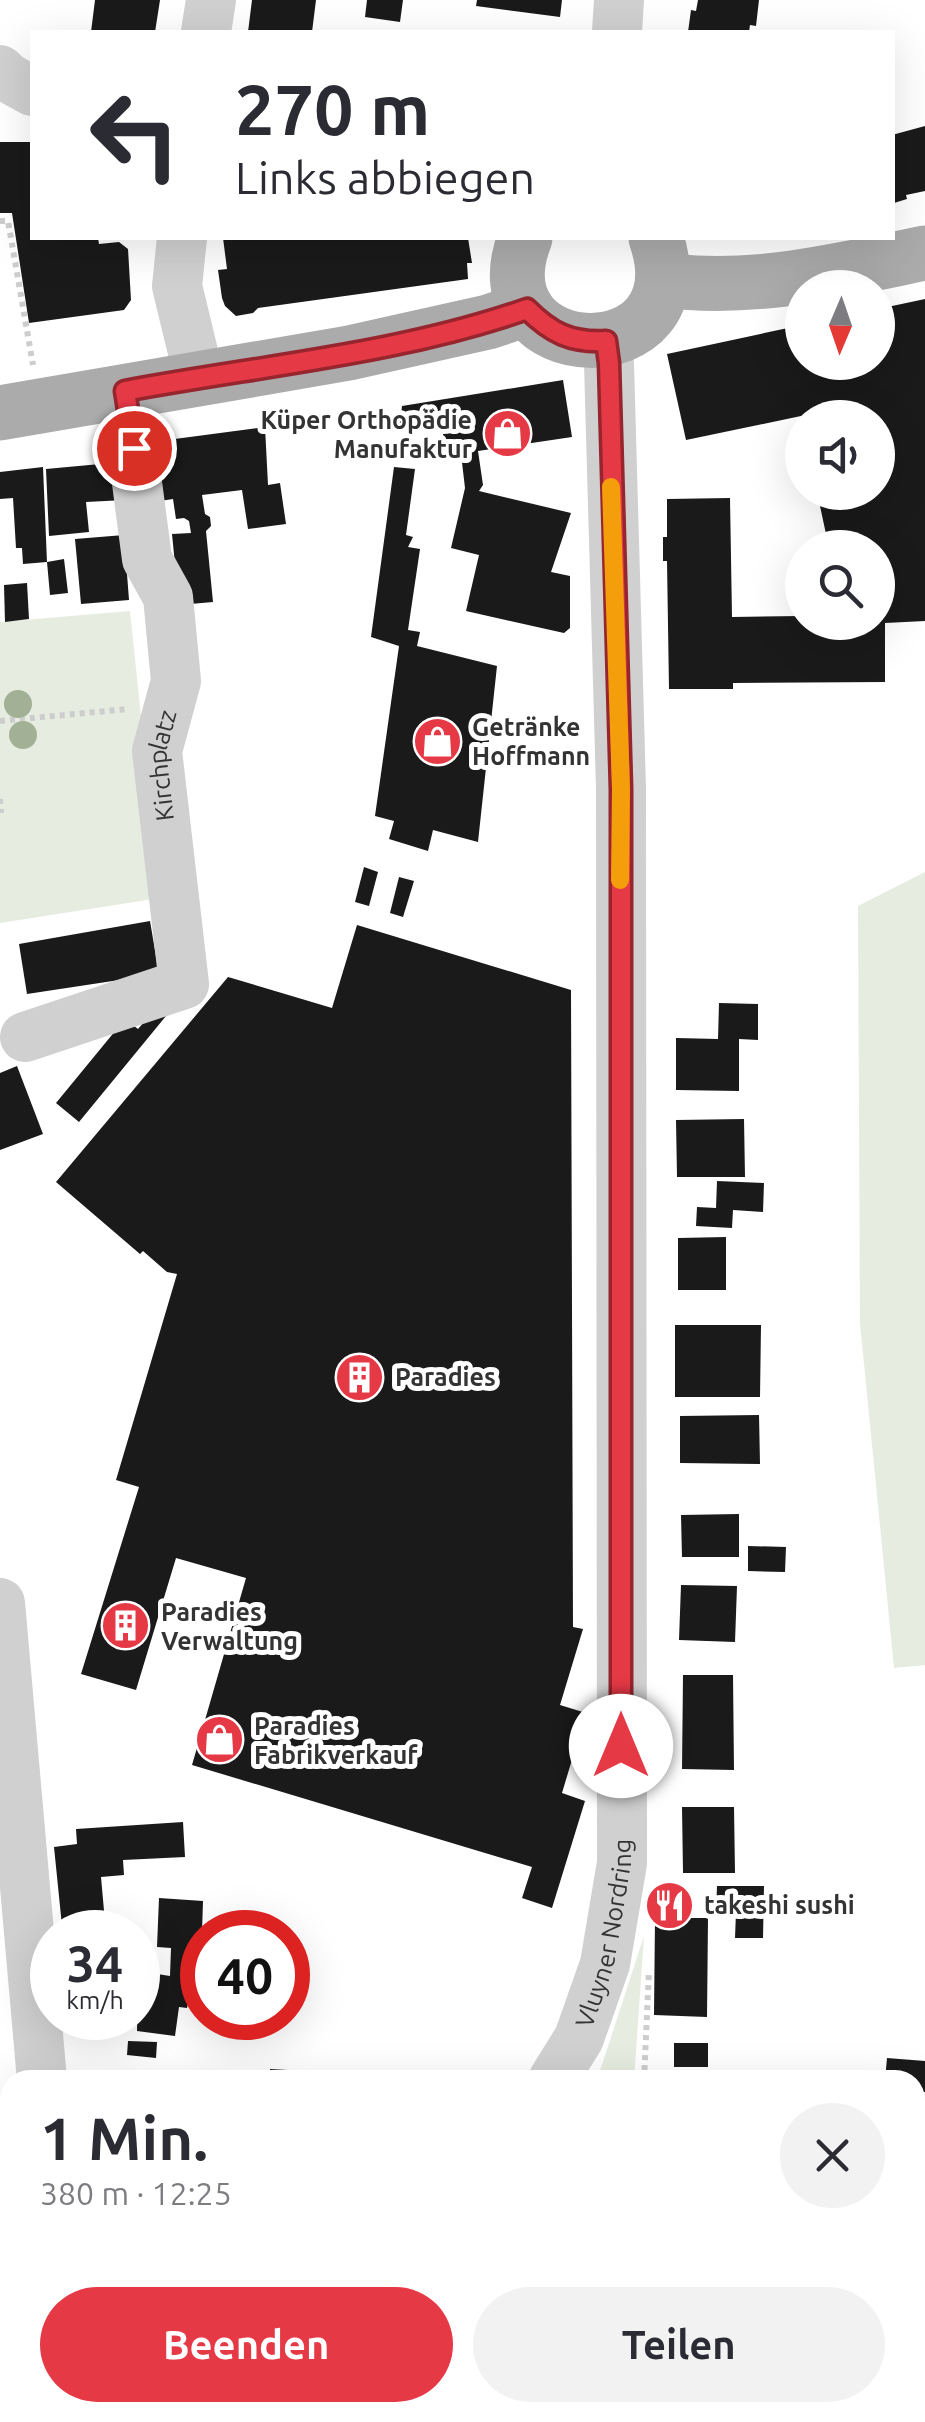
<!DOCTYPE html>
<html lang="de">
<meta charset="utf-8">
<style>
:root{--surface:#fff;--page:#f2f2f3;--text:#2b2b33;--muted:#7c7c81;--accent:#e63946}
body{margin:0;font-family:Ubuntu,sans-serif;background:var(--page);color:var(--text);height:100vh;display:flex;flex-direction:column;font-size:38px;white-space:nowrap}
*{box-sizing:border-box;margin:0}
p{font-size:32px;color:var(--muted)}
.icon{flex:none;width:55px;height:55px;fill:none;stroke:currentColor;stroke-width:2;stroke-linecap:round;stroke-linejoin:round}
.map{position:relative;flex:1;overflow:hidden}
.drawer{position:absolute;left:0px;top:2070px;width:925px;height:352px;display:flex;flex-direction:column;background:var(--surface);border-radius:30px 30px 0 0;box-shadow:0 10px 40px #0002}
.drawer>*{flex:none}
.hud{position:absolute;left:30px;top:30px;width:865px;height:210px;border-radius:0px;box-shadow:0 10px 40px #0002;background:#fff;color:var(--text);overflow:hidden}
.needle{width:65px;rotate:182deg}
.controls{position:absolute;left:785px;top:270px;display:grid;gap:20px}
.controls a{display:grid;place-items:center;width:110px;height:110px;border-radius:50%;background:var(--surface);box-shadow:0 10px 40px #0002;font-size:50px}
.speed{position:absolute;left:30px;top:1910px;display:flex;gap:20px;font-size:50px;font-weight:700;text-align:center}
.speed>*{display:grid;place-content:center;width:130px;height:130px;border-radius:50%;background:var(--surface);box-shadow:0 10px 40px #0002;line-height:1}
.speed small{font-size:25px;font-weight:400}
.speed .limit{border:15px solid #d22;background:#fff;color:#111}
.pin{position:absolute;display:grid;place-items:center;width:85px;height:85px;color:#fff;margin:-42px;border:5px solid #fff;border-radius:50%;box-shadow:0 2px 10px #0007}
.me{position:absolute;width:110px;margin:-55px;rotate:0deg;stroke-linejoin:round;filter:drop-shadow(0 0 8px #0008)}
.turn{display:flex;align-items:center;gap:35px;height:210px;padding:0 40px;font-size:45px}
.turn .icon{width:130px;height:130px;stroke-width:2.5}
.turn b{display:block;font-size:70px;line-height:85px}
.round{display:grid;place-items:center;flex:none;width:105px;height:105px;border-radius:52px;background:var(--page)}
.headline{display:flex;align-items:center;justify-content:space-between;height:170px;padding:0 40px}
h1{font-size:60px;font-weight:700;line-height:75px}
.action{display:flex;gap:20px;margin-top:auto;padding:20px 40px}
.action a{flex:1;height:115px;border-radius:60px;background:var(--accent);color:#fff;font-size:40px;font-weight:700;line-height:115px;text-align:center}
.action a+a{background:var(--page);color:var(--text)}
.map>svg:first-child{display:block}
.green{fill:#e6ecdf}
.building{fill:#1a1a1a}
.lines{fill:none;stroke-linecap:round;stroke-linejoin:round}
.path{stroke:#cdcdcd;stroke-width:6;stroke-dasharray:5 5;stroke-linecap:butt}
.minor{stroke:#d0d0d0;stroke-width:50}
.major{stroke:#ababab;stroke-width:55}
.tree{fill:#a2b095}
.route-casing{stroke:#96252e;stroke-width:25}
.route{stroke:#e63946;stroke-width:18}
.slow{stroke:#f59e0b;stroke-width:18}
.labels{text-anchor:middle;stroke-width:10;stroke-linejoin:round;paint-order:stroke}
.poi-label{font-size:25px;font-weight:bold;fill:#333;stroke:#fff;text-anchor:start}
.street-label{font-size:25px;fill:#333;stroke:#fff}
</style>
<div class="map">
<svg width="925" height="2422" viewBox="0 0 925 2422">
<rect width="100%" height="100%" fill="#fff"/>
<g class="green">
<path d="M130,611L160,898L0,923V622Z"/>
<path d="M925,872V1665L894,1668L860,1323L858,906Z"/>
<path d="M644,1936L634,2080H597Z"/>
</g>
<g class="building">
<path d="M95,0H160L155,32H91Z"/>
<path d="M252,0H316L312,32H248Z"/>
<path d="M367,0H403L400,22L365,17Z"/>
<path d="M477,0H562L560,17L476,6Z"/>
<path d="M698,0H759L756,26L750,25L749,32H688L691,10L696,11Z"/>
<path d="M925,126V191L906,195L907,199L894,203L892,135Z"/>
<path d="M0,142H32V238H98L99,244L119,242L128,249L131,300L124,310L29,323L12,213H0Z"/>
<path d="M223,238H468L472,263H467L468,279L258,308L253,313L236,316L225,306L222,298L218,270L227,269Z"/>
<path d="M925,299V621L885,623V682L733,683V689H669L667,561H663V537H667V499L730,498L732,617L802,616V622H878V548H829L817,492H878V418L801,416L686,440L667,354L802,325V362H878V309Z"/>
<path d="M563,380L572,437L478,451L483,485L479,491L571,513L551,572L570,576V628L564,633L466,611L479,555L451,548L465,488L461,454L446,456L441,420L399,431L402,406Z"/>
<path d="M265,427L268,485L280,483L286,524L248,529L242,490L202,495L205,514L210,517L211,526L206,531L213,602L179,605L172,534L191,533L189,521L184,518L176,519L173,499L160,501L152,442Z"/>
<path d="M111,463L125,500L86,502L89,532L49,536L46,469Z"/>
<path d="M43,467L47,562L64,559L68,593L50,595L47,562L23,564L22,548H16L13,498L0,499V472Z"/>
<path d="M394,467L415,469L406,535L413,537L408,547L420,549L408,630L420,632L417,646L497,666L478,842L433,830L428,851L389,839L394,821L375,816L399,646L371,637Z"/>
<path d="M124,535L129,600L81,604L75,539Z"/>
<path d="M27,583L29,619L5,622L4,585Z"/>
<path d="M364,867L378,872L369,906L355,902Z"/>
<path d="M399,877L414,881L403,917L390,913Z"/>
<path d="M150,921L159,974L27,994L19,944Z"/>
<path d="M357,925L571,990L573,1627L583,1629L560,1705L586,1713L562,1793L585,1801L552,1908L522,1898L532,1867L192,1765L246,1578L176,1558L136,1690L81,1674L139,1487L116,1480L177,1274L167,1272L143,1251L140,1254L56,1182L228,977L332,1008Z"/>
<path d="M719,1003L758,1004V1040L739,1039V1091L676,1090V1038L718,1039Z"/>
<path d="M156,1008L166,1016L79,1122L56,1103L125,1019L138,1029Z"/>
<path d="M17,1066L43,1134L0,1150V1073Z"/>
<path d="M744,1119L745,1177H677L676,1120Z"/>
<path d="M717,1181L764,1183L763,1212L733,1210L732,1228L696,1226L697,1207L716,1208Z"/>
<path d="M726,1237V1290H678V1238Z"/>
<path d="M675,1325H761L760,1397H675Z"/>
<path d="M759,1415L760,1464L680,1463V1416Z"/>
<path d="M739,1514V1557H682L681,1515Z"/>
<path d="M748,1546L786,1547L785,1572L748,1571Z"/>
<path d="M681,1585L737,1586L735,1642L679,1640Z"/>
<path d="M683,1675H733L734,1770L682,1769Z"/>
<path d="M682,1807H734L735,1873H683Z"/>
<path d="M183,1822L185,1857L123,1860L124,1875L101,1877L105,1922L62,1926L54,1847L77,1844L76,1829Z"/>
<path d="M717,1886H764L763,1938H735L736,1912H716Z"/>
<path d="M159,1898L203,1901L200,1995L190,1993L187,2008L179,2007L175,2036L137,2031L138,1971L170,1976L171,1948L157,1947Z"/>
<path d="M655,1918H708L707,2017L654,2015Z"/>
<path d="M72,2018H124L125,2028L74,2034Z"/>
<path d="M128,2041L157,2042L156,2058L127,2055Z"/>
<rect x="674" y="2043" width="34" height="24"/>
<path d="M887,2058L925,2061V2092L915,2091V2080H885Z"/>
<path d="M270,2069L323,2072L324,2080H271Z"/>
<path d="M0,2138H3L10,2201L0,2202Z"/>
<path d="M915,2191L925,2195V2274L915,2269Z"/>
<path d="M10,2282V2340L0,2342V2283Z"/>
<path d="M743,2412H782L778,2422H763Z"/>
<path d="M828,2412H871L879,2416L877,2422H824Z"/>
</g>
<g class="lines">
<g class="path">
<path d="M0,221H8L33,365"/>
<path d="M0,721L128,709"/>
<path d="M0,799L1,813"/>
<path d="M644,2080L649,1971"/>
</g>
<g class="minor">
<path d="M206,32L211,0"/>
<path d="M617,32L619,0"/>
<path d="M0,70L7,77L32,91"/>
<path d="M182,238L177,286L199,377"/>
<path id="s1" d="M25,1037L184,984L157,751L176,681L168,597L147,559L125,391"/>
<path d="M0,1603L42,2080"/>
<path id="s2" d="M553,2080L579,2038L605,1964L622,1863L621,789L609,363L606,341"/>
<path d="M0,2220L10,2219"/>
<path d="M915,2326L925,2331"/>
<path d="M0,2407L10,2405"/>
<path d="M72,2412L74,2422"/>
</g>
<g class="major">
<path d="M525,238C473,371 704,378 656,238"/>
<path d="M663,280C752,292 837,271 925,253"/>
<path d="M0,413L349,353L488,322L527,309"/>
</g>
</g>
<g class="tree">
<circle cx="18" cy="704" r="14"/>
<circle cx="23" cy="735" r="14"/>
</g>
<g class="lines">
<defs>
<path id="route" d="M134,448L125,391C258,366 399,354 527,309C551,333 571,343 606,341L609,363L621,789V1746"/>
</defs>
<use href="#route" class="route-casing"/>
<use href="#route" class="route"/>
<path class="slow" d="M611,487L621,789L620,880"/>
</g>
<defs>
<symbol id="shop-disc" viewBox="-11 -11 22 22"><circle r="9.5" fill="#e63946" stroke="#fff"/><path d="M-5-2.5h2.3a2.7 3.5 0 0 1 5.4 0H5L5.5 6h-11ZM-1.5-2.5h3a1.5 2.3 0 0 0-3 0Z" fill="#fff"/></symbol>
<symbol id="building-disc" viewBox="-11 -11 22 22"><circle r="9.5" fill="#e63946" stroke="#fff"/><path d="M-4-6H4V6H1V3H-1V6H-4ZM-2.5-4.3h1.7v1.8h-1.7ZM.8-4.3h1.7v1.8H.8ZM-2.5-1h1.7V.8h-1.7ZM.8-1h1.7V.8H.8Z" fill="#fff"/></symbol>
<symbol id="restaurant-disc" viewBox="-11 -11 22 22"><circle r="9.5" fill="#e63946" stroke="#fff"/><path d="M-5-6h1v4h1v-4h1v4h1v-4h1v5L-1.5 .5V6h-2V.5L-5-1ZM5-6V6H3V1.5H1.5Q1.5-4 5-6Z" fill="#fff"/></symbol>
</defs>
<g fill-rule="evenodd">
<use href="#shop-disc" x="480" y="406" width="55" height="55"/>
<use href="#shop-disc" x="410" y="714" width="55" height="55"/>
<use href="#building-disc" x="332" y="1350" width="55" height="55"/>
<use href="#building-disc" x="98" y="1598" width="55" height="55"/>
<use href="#shop-disc" x="192" y="1712" width="55" height="55"/>
<use href="#restaurant-disc" x="642" y="1878" width="55" height="55"/>
</g>
<g class="labels">
<g class="poi-label">
<text x="472" y="429" text-anchor="end">Küper Orthopädie<tspan x="472" dy="29">Manufaktur</tspan></text>
<text x="472" y="736">Getränke<tspan x="472" dy="29">Hoffmann</tspan></text>
<text x="395" y="1386">Paradies</text>
<text x="161" y="1621">Paradies<tspan x="161" dy="29">Verwaltung</tspan></text>
<text x="254" y="1735">Paradies<tspan x="254" dy="29">Fabrikverkauf</tspan></text>
<text x="704" y="1914">takeshi sushi</text>
</g>
<g class="street-label">
<text dy="9" stroke="none"><textPath href="#s1" startOffset="388">Kirchplatz</textPath></text>
<text dy="9" stroke="none"><textPath href="#s2" startOffset="158">Vluyner Nordring</textPath></text>
</g>
</g>
</svg>
<div class="controls">
<a><svg class="needle" viewBox="-14 -14 28 28"><path d="M0-13l5 13h-10z" fill="#e53935"/><path d="M0 13l5-13h-10z" fill="#7c7c81"/></svg></a>
<a><svg class="icon" aria-label="sound" viewBox="0 0 24 24"><path d="M4 9h4l5-4v14l-5-4H4zM17 9q2 3 0 6"/></svg></a>
<a><svg class="icon" aria-label="search" viewBox="0 0 24 24"><circle cx="10" cy="10" r="6"/><path d="M15 15l6 6"/></svg></a>
</div>
<div class="speed"><div>34<small>km/h</small></div><div class="limit">40</div></div>
<div class="pin" style="left:134px;top:448px;background:#d93025"><svg class="icon" aria-label="arrive" viewBox="0 0 24 24"><path d="M6 21V4h12l-3 4 3 4H6"/></svg></div>
<svg class="me" style="left:621px;top:1746px" viewBox="-20 -20 40 40"><circle r="19" fill="#fff"/><path d="M0-13L10 11 0 6-10 11z" fill="#e63946"/></svg>
<div class="hud">
<div class="turn"><svg class="icon" aria-label="left" viewBox="0 0 24 24"><path d="M17 20v-9H6M10 6l-5 5 5 5"/></svg><div><b>270 m</b>Links abbiegen</div></div>
</div>
<section class="drawer">
<div class="headline"><div><h1>1 Min.</h1><p>380 m · 12:25</p></div><a class="round"><svg class="icon" aria-label="close" viewBox="0 0 24 24"><path d="M6 6l12 12M18 6L6 18"/></svg></a></div>
<div class="action"><a>Beenden</a><a>Teilen</a></div>
</section>
</div>
